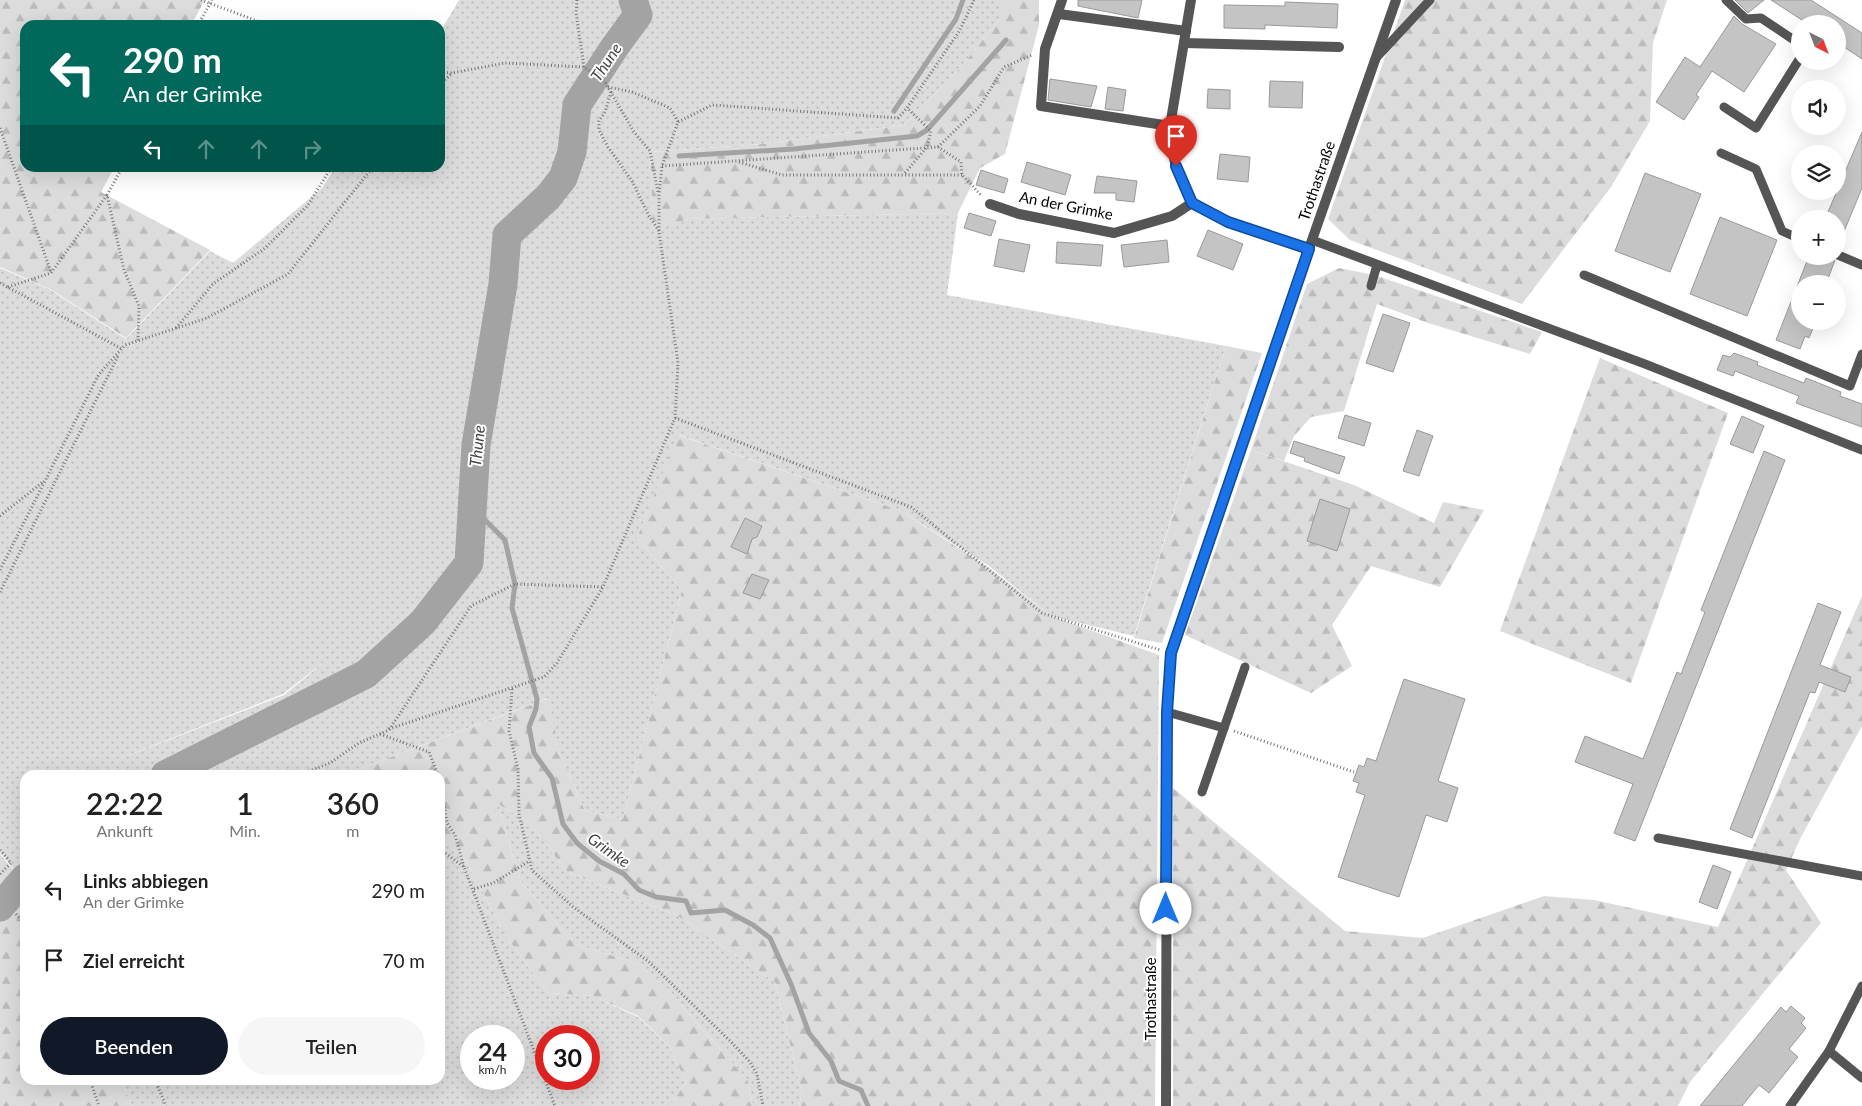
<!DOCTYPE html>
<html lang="de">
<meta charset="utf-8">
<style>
:root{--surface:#fff;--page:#f6f6f6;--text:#222;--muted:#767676;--accent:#111827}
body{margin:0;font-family:Lato,sans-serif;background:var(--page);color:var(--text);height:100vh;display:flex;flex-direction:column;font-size:19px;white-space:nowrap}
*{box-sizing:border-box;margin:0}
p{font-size:16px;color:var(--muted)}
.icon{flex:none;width:28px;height:28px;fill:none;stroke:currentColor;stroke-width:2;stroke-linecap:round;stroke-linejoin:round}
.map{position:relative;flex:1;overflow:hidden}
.details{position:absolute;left:20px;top:770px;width:425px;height:315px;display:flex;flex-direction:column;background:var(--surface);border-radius:15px;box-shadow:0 5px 20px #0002}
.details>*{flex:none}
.top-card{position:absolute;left:20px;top:20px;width:425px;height:152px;border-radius:15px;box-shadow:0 5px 20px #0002;background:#00695c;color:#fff;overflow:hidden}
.needle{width:32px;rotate:138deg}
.tools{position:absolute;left:1791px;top:15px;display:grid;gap:10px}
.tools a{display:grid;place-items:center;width:55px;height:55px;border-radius:50%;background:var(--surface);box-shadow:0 5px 20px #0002;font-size:25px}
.speed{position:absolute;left:460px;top:1025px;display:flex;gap:10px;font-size:25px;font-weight:700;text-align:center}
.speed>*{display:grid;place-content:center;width:65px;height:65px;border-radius:50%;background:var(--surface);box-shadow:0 5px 20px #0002;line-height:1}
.speed small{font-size:12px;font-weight:400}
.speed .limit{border:8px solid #d22;background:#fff;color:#111}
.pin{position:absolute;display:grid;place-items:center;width:42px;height:42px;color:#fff;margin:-51px -21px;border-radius:50% 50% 50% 0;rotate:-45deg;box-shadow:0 0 5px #0007}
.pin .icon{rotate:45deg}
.me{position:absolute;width:55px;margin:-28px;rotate:0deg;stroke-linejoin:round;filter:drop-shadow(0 0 4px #0008)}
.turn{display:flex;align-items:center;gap:18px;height:105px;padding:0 20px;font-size:22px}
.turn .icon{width:65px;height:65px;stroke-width:2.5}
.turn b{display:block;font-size:35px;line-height:42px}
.lanes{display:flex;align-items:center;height:48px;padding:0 20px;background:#0003;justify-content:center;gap:25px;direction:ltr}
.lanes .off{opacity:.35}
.eta{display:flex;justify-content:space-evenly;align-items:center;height:85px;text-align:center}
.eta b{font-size:30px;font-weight:600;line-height:35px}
.action{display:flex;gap:10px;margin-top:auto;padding:10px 20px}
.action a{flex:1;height:58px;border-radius:30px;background:var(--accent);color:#fff;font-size:20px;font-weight:600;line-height:58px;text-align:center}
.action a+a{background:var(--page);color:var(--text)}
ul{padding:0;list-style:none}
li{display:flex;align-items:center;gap:15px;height:70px;padding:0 20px}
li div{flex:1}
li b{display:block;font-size:19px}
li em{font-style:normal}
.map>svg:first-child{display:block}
.grass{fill:url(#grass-dots);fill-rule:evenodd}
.forest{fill:url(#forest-firs)}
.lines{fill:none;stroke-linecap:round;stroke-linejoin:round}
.stream{stroke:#a3a3a3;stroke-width:5}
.river{stroke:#a3a3a3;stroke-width:29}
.building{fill:#c4c4c4;stroke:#999}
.path{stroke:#777;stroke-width:3;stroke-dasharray:1 2.5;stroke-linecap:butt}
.service{stroke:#555;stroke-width:9}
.minor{stroke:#555;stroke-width:10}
.route-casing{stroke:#114b97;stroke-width:12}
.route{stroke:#1a73e8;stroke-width:9}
.labels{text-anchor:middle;stroke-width:4;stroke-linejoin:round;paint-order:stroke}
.street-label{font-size:15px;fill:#000;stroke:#fff}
.water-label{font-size:16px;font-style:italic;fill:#444;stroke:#fff}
</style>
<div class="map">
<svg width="1862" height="1106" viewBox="0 0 1862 1106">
<defs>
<pattern id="grass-dots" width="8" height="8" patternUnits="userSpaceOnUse" patternTransform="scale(1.25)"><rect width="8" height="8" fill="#dcdcdc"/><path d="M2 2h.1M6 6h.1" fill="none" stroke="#bbb" stroke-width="1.8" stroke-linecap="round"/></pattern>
<pattern id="forest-firs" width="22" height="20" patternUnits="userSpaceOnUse" patternTransform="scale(1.25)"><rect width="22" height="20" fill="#dcdcdc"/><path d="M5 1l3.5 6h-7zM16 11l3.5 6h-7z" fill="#bbb"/></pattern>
</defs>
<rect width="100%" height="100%" fill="#fff"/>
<g class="grass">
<path d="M459,0H1000V19L959,69L904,125L762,144L650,152L653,229L688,219L958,213L947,295L1226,346L1134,636L1051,616L989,566L899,510L679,435L637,538L682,590L623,819L585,811L559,752L548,698L343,775H25V883L0,852V268L49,289L126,339L210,251L233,263L322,188L335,168H440V32ZM329,658L284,695L109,763L101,771L109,763L283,694Z"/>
<path d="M498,804L529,822L567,872L678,916L775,982L802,1093L799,1106H753L748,1081L669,991L637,963L574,944L521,881Z"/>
<path d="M440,841L463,856L508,939L548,993L593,996L638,1017L670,1047L686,1082L670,1106H132L121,1080H440ZM471,1036H514V1079H471ZM546,1036H589V1079H546Z"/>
</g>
<g class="forest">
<path d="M0,0H205L191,25H25V168H114L101,192L210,250L126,338L50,289L0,267Z"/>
<path d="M1000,0H1039V25L1005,154L980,168L958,213L688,219L653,230L650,152L762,144L904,125L959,69L1000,19Z"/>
<path d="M1405,0H1667L1653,43L1650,121L1611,187L1522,304L1350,240L1328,219Z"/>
<path d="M1339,268L1374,275L1542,332L1530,354L1428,323L1377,304L1344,411L1311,417L1294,436L1284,461L1251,450L1307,284Z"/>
<path d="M1226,346L1262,353L1162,643L1134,638Z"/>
<path d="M1600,358L1728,413L1631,683L1500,631Z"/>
<path d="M678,435L899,510L988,567L1051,616L1159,655L1155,1106H799L802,1093L775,982L678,916L567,872L529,822L498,804L521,881L574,944L637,963L669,991L748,1081L753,1106H670L686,1082L670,1047L638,1016L593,996L548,993L508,939L463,856L440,841V775H343L549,698L559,752L585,811L623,819L682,590L637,538Z"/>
<path d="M1251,450L1354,485L1434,523L1443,502L1484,510L1440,587L1371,566L1332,625L1352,666L1311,693L1185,635Z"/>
<path d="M1862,596V726L1801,837L1786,870L1821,923L1690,1082L1678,1106H1173V788L1345,931L1423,938L1544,896L1594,900L1718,927Z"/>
<path d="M0,854L25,884V1080H121L132,1106H0Z"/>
</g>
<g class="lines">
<g class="stream">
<path d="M894,111L956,19L963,0"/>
<path d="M679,156L794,149L917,136L927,130L1006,40"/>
<path d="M471,506L505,540L515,584L512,608L537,699L536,709L529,727L534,753L552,778L563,824L577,843L599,861L624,874L639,890L656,897L686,901L691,913L725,910L753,925L770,938L791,984L809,1033L831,1061L839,1081L861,1090L868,1106"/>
</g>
<g class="river">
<path d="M165,775L366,674L423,622L469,563L476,445L503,284L507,235L548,197L563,178L572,152L577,105L614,48L638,15L633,0"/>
<path d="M0,907L25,878"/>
</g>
</g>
<g class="building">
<path d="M1078,0H1142L1138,18L1078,6Z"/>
<path d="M1735,0H1764L1748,13Z"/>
<path d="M1771,0H1811L1862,33V59L1838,43V24H1808Z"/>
<path d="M1285,2L1338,4L1337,28L1265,25V29L1224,28V5L1285,6Z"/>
<path d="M1734,16L1742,24L1776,44L1744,92L1712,71L1696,95L1699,97L1684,120L1656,102L1685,57L1700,67Z"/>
<path d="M1050,79L1097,86L1091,107L1048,100Z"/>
<path d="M1270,81L1303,82L1302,108L1269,107Z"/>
<path d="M1108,87L1126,90L1123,111L1105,109Z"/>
<path d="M1208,89L1230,90V109L1207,108Z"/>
<path d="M1862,132V188L1838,246V219H1825Z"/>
<path d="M1220,154L1250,157L1248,182L1217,179Z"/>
<path d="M1027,162L1071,175L1065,195L1021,182Z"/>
<path d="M981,170L1008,179L1004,193L976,185Z"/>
<path d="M1645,173L1701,194L1670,272L1615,251Z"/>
<path d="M1097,176L1137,181L1134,202L1116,200V193H1094Z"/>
<path d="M969,213L996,221L991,236L964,228Z"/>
<path d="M1720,217L1777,240L1747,316L1690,294Z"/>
<path d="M1208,230L1243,244L1233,270L1197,256Z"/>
<path d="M999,239L1030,245L1024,272L994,266Z"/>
<path d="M1167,240L1169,262L1124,267L1121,245Z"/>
<path d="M1057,242L1103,245L1101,266L1056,263Z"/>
<path d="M1809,256H1826L1835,260L1826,284H1800V321H1816L1809,338L1805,336L1800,349L1776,340Z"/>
<path d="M1383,314L1410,323L1393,372L1366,363Z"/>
<path d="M1734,353L1758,362L1757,365L1804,383L1806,378L1841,392L1840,396L1862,404V427L1796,403L1799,396L1735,371L1733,376L1717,370L1723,355L1730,357Z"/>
<path d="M1345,415L1371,423L1364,446L1338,438Z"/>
<path d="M1742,416L1764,426L1753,453L1730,444Z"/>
<path d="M1417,430L1433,436L1419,476L1403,471Z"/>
<path d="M1294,441L1345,457L1339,474L1304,461L1305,458L1290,453Z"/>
<path d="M1764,451L1785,460L1635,841L1614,833L1633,784L1575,762L1585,736L1643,759L1677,672L1681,674L1705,612L1701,610Z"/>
<path d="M1320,499L1350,509L1337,551L1307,541Z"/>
<path d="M745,518L762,526L757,537L752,539L747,554L731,547Z"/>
<path d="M752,574L769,580L760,599L743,593Z"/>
<path d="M1818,603L1841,612L1820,665L1851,677L1845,692L1819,682L1815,693L1810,692L1752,838L1730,829Z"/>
<path d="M1404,679L1465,699L1438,781L1458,788L1447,822L1426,815L1399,897L1338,877L1365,795L1356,792L1359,783L1353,781L1359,765L1364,767L1367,758L1376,761Z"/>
<path d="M1713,865L1731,872L1717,909L1699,902Z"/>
<path d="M1791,1006L1805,1018L1801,1023L1806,1028L1789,1049L1798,1057L1769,1093L1759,1085L1742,1106H1700L1781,1007L1786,1012Z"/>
</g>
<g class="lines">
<g class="path">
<path d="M201,0L268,25"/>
<path d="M577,0L576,13L584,67"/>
<path d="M198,25L212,0"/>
<path d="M440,72L452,73L505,63L584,67L605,82L634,132L650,151L658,192"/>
<path d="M440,85L452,73"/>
<path d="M608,87L632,92L670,108L678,122"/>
<path d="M611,92L605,112L599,121V130L608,147L632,181L648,214L659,231"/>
<path d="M0,128L51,272"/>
<path d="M938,147L980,106L1004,67L1032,55"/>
<path d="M739,162L782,175H962"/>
<path d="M662,166L938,147L961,162L962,175L982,196"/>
<path d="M905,173L927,147L931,131L907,108"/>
<path d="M107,195L122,168"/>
<path d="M0,283L122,349"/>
<path d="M8,287L51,273L107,195L124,270L139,306L138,341"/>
<path d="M176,328L213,284L265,248L308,205L331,168"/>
<path d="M675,418L911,507L1042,613L1160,650"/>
<path d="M0,516L44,481"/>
<path d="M0,570L99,374L125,345L207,318L288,274L372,168"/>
<path d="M0,592L119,354"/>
<path d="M512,689L509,731L518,769L519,814L532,870L573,907L648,961L731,1042L749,1061L757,1074L763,1106"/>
<path d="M389,729L544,677L557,663L603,587"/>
<path d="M1234,731L1354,772"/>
<path d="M380,734L429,752L438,775"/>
<path d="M299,775L330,763L359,743L389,730L471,606L515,584L603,587L675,418L678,363L659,232V195L662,166L678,122L712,105L898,118L907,108L960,30L974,0"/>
<path d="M440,779L447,823L455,835L464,867"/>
<path d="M440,849L464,867L555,1106"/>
<path d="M0,850L11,863L0,874"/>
<path d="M474,889L493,883L528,862"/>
<path d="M16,914L25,925"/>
<path d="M90,1080L99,1106"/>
<path d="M155,1080L166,1106"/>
</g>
<g class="service">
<path d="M1726,0L1746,19L1761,18L1800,44"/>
<path d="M1376,58L1430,0"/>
<path d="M1724,107L1756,128L1800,58"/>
<path d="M1721,153L1756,169L1782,231L1800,239"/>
<path d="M1312,240L1645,364L1862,450"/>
<path d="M1838,255L1862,265"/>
<path d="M1584,275L1850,386L1862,354"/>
<path d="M1371,286L1377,265"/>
<path d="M1167,712L1224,728"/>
<path d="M1202,792L1245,667"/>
<path d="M1658,838L1862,876"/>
<path d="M1829,1051L1862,1078"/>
<path d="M1790,1106L1829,1051L1862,986"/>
</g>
<g class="minor">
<path d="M1062,0L1045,49L1041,106L1170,126"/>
<path d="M1191,0L1170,126V143L1176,166L1192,203L1228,222L1309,249"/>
<path d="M1059,14L1186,31"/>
<path d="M1185,43L1339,47"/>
<path d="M990,204L1019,214L1114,233L1172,216L1192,203"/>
<path d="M1166,1106L1167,712L1171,653L1312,240L1396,0"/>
</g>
</g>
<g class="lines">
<defs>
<path id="route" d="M1166,909L1167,712L1171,653L1309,249L1228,222L1192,203L1176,166"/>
</defs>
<use href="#route" class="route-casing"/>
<use href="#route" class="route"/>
</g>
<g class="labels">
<g class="street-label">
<text transform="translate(1317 181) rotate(-71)" y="5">Trothastraße</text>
<text transform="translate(1066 206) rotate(11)" y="5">An der Grimke</text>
<text transform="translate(1151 999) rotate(-90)" y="5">Trothastraße</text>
</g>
<g class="water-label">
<text transform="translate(606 62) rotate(-56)" y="6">Thune</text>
<text transform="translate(477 446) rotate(-84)" y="6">Thune</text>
<text transform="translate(609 850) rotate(35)" y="6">Grimke</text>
</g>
</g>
</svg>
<div class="tools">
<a><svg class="needle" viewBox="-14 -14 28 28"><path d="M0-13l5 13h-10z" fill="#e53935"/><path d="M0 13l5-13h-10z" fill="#767676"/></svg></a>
<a><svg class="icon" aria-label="sound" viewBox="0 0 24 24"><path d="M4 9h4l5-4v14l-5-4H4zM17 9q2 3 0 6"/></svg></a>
<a><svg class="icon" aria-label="layers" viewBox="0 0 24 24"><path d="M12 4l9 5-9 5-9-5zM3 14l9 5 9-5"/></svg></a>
<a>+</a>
<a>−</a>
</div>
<div class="speed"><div>24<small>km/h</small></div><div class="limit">30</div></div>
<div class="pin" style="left:1176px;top:166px;background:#d93025"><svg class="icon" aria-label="arrive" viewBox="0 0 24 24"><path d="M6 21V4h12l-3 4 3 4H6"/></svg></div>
<svg class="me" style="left:1166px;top:909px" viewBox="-20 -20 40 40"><circle r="19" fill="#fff"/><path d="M0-13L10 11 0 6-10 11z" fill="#1a73e8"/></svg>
<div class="top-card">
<div class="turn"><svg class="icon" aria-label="left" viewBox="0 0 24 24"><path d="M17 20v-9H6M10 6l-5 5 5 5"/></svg><div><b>290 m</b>An der Grimke</div></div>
<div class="lanes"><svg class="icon" aria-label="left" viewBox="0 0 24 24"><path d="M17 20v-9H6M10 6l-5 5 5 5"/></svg><svg class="icon off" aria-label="ahead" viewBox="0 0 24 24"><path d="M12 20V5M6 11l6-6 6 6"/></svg><svg class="icon off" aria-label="ahead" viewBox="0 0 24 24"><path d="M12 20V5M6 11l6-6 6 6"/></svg><svg class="icon off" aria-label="right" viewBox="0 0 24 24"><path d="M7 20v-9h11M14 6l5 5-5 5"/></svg></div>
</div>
<section class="details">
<div class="eta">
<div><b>22:22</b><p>Ankunft</p></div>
<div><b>1</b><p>Min.</p></div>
<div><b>360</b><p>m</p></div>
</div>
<ul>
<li><svg class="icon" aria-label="left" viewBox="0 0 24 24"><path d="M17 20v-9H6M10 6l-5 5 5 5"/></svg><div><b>Links abbiegen</b><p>An der Grimke</p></div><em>290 m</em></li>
<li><svg class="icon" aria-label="arrive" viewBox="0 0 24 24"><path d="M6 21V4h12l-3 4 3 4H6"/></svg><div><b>Ziel erreicht</b></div><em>70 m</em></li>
</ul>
<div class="action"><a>Beenden</a><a>Teilen</a></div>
</section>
</div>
